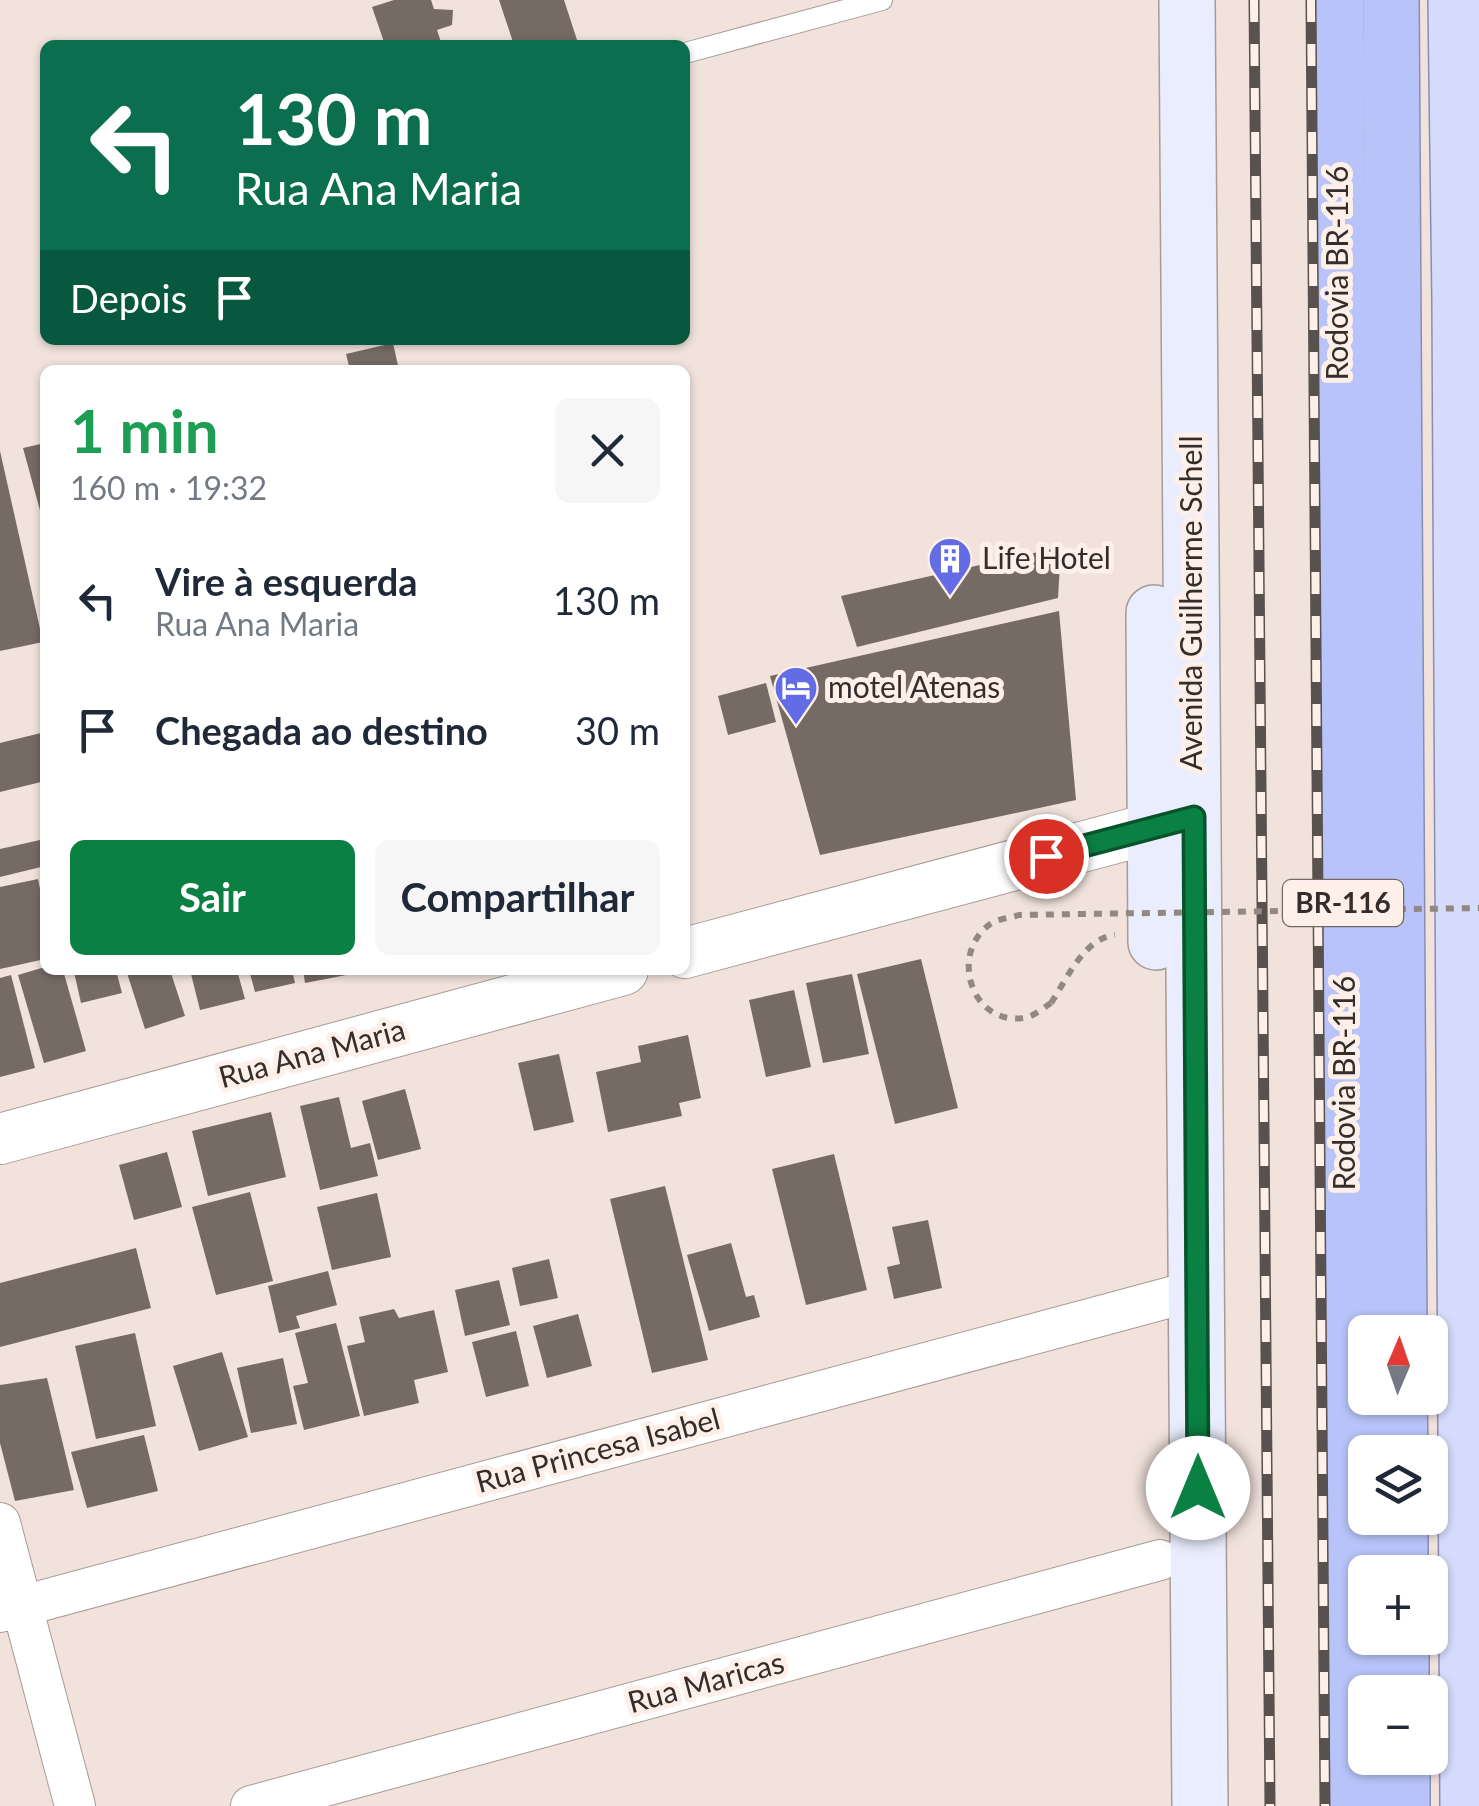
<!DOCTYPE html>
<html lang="pt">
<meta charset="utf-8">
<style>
:root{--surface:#fff;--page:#f6f6f7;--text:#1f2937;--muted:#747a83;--accent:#0b8043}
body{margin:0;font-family:Lato,sans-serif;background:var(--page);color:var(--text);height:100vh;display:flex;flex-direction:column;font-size:38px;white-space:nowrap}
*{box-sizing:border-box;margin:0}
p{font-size:32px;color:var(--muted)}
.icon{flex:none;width:55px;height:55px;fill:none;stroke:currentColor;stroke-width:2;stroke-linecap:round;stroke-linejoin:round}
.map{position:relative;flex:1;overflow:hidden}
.drawer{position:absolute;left:40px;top:365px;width:650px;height:610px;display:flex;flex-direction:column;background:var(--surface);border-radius:15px;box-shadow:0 2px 8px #0004}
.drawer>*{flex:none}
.banner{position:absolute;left:40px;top:40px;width:650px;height:305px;border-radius:15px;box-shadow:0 2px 8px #0004;background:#0b6e4f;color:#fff;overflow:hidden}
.needle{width:65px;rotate:2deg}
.controls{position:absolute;left:1348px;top:1315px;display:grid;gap:20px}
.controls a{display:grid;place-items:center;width:100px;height:100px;border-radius:15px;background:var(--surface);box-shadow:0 2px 8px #0004;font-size:50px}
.pin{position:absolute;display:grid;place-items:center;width:85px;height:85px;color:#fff;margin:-42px;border:5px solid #fff;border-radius:50%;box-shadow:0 2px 10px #0007}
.me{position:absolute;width:110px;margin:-55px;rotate:0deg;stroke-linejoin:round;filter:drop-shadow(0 0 8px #0008)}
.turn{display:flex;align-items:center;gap:35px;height:210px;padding:0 30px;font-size:45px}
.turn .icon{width:130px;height:130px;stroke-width:2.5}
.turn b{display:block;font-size:70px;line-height:85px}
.then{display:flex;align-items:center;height:95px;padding:0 30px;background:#0003;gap:20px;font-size:38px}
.round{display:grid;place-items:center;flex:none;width:105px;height:105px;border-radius:15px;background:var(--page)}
.overview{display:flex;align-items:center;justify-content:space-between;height:170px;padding:0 30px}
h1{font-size:60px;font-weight:700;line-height:75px;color:#1e9e55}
.primary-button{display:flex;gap:20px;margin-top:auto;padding:20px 30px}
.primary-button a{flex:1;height:115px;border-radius:15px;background:var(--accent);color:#fff;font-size:40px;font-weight:700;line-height:115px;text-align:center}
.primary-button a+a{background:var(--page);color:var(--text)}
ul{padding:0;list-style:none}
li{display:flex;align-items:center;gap:30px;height:130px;padding:0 30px}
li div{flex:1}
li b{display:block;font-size:38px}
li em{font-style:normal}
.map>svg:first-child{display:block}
.building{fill:#766a64}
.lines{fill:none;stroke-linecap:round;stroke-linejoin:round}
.service-casing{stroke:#a89b95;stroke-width:22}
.minor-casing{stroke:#a89b95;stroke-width:42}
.tertiary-casing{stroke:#a89b95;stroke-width:52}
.secondary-casing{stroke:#a89b95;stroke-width:58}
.primary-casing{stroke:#898eb1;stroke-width:58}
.motorway-casing{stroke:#898eb1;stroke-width:58}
.path{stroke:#918783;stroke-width:6;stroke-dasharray:8 8;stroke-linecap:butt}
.service{stroke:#fff;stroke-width:20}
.minor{stroke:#fff;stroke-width:40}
.tertiary{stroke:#fff;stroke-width:50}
.secondary{stroke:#eaedfd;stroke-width:55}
.primary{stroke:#d4dbfb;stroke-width:55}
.motorway{stroke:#b8c3f9;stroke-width:55}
.rail-casing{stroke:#58514e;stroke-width:11}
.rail{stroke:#fef0e9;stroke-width:8;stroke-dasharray:22;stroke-linecap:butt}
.path-bridge{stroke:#918783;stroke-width:6;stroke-dasharray:8 8;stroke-linecap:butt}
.route-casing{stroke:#07532c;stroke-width:25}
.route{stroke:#0b8043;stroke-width:18}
.labels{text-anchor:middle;stroke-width:10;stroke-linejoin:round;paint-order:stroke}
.shield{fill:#fef0e9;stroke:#706864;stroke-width:2.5}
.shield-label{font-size:28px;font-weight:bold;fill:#332d2b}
.street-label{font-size:30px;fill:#332d2b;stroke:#fef0e9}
.poi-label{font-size:30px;fill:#332d2b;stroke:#fef0e9;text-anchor:start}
</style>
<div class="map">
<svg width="1479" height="1806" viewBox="0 0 1479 1806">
<rect width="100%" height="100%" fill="#f1e2dc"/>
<g class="building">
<path d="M394,0H431L434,9L453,10L452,25L437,30L442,45H385L372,7Z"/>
<path d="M499,0H564L578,43L514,45Z"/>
<path d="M393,343L399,370H350L346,354Z"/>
<path d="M45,443V525H44L23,448Z"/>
<path d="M0,451L43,642L0,651Z"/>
<path d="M1061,547L1058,598L857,647L841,596Z"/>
<path d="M1059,611L1076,800L820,855L770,676Z"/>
<path d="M766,683L776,722L728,735L718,696Z"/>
<path d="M45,732V781L0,792V743Z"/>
<path d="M40,840L45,866L0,877V849Z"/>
<path d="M38,879L45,914V959L0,969V887Z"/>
<path d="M921,959L958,1108L895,1124L857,974Z"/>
<path d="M45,967V970H63L86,1051L44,1063L18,975Z"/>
<path d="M82,970H116L122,993L81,1003L74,972Z"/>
<path d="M126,970H170L185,1016L145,1029Z"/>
<path d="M190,970H237L245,999L200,1010Z"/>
<path d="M249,970H292L295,983L255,992Z"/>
<path d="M303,970H361L362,972L305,983Z"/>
<path d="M852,974L869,1054L823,1063L806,983Z"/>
<path d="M11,975L35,1068L0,1077V978Z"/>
<path d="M794,990L811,1067L766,1077L749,1000Z"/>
<path d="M688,1035L701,1098L679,1103L682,1116L608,1132L596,1072L641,1062L638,1046Z"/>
<path d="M559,1054L574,1122L534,1131L518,1063Z"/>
<path d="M405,1089L421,1149L378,1160L362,1101Z"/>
<path d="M339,1097L351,1148L370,1143L378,1176L320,1190L300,1106Z"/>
<path d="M271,1112L286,1177L208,1196L192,1131Z"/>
<path d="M167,1152L182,1207L134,1220L119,1165Z"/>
<path d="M834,1154L867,1290L806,1305L772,1169Z"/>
<path d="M665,1186L708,1360L652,1373L610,1199Z"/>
<path d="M250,1192L273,1281L216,1295L192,1207Z"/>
<path d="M377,1193L391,1257L332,1270L317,1207Z"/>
<path d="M928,1220L942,1288L894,1299L887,1267L900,1264L892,1227Z"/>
<path d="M731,1243L746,1297L754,1295L760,1317L709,1331L687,1255Z"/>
<path d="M136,1248L151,1308L0,1347V1283Z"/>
<path d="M549,1259L558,1298L520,1306L512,1268Z"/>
<path d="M328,1271L337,1305L296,1316L300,1328L279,1333L268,1286Z"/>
<path d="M499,1280L510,1325L465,1336L455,1290Z"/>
<path d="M394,1309L399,1318L434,1310L448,1372L414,1380L419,1403L364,1416L347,1346L365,1342L359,1317Z"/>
<path d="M578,1314L592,1366L547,1378L533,1326Z"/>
<path d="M336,1323L360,1416L304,1430L293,1386L308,1383L295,1333Z"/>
<path d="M516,1331L529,1386L486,1397L472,1342Z"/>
<path d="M135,1333L156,1426L96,1439L75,1346Z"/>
<path d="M222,1352L248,1437L199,1451L173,1366Z"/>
<path d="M283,1358L297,1424L251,1433L237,1368Z"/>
<path d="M47,1378L74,1490L15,1501L0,1443V1385Z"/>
<path d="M144,1435L158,1491L87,1508L71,1452Z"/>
</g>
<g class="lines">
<defs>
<path id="service" d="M685,53L882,0"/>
<g id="minor">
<path d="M0,1523L75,1806"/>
<path d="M0,1612L1197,1290"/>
<path d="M251,1806L1160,1560"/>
</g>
<g id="tertiary">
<path d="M685,953L1194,817"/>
<path d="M0,1139L623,970"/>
</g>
<g id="secondary">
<path d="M1187,0L1200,1806"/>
<path d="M1154,613L1156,942"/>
</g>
<path id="primary" d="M1456,0L1460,301L1468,1806"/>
<g id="motorway">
<path d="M1336,0L1350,1806"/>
<path d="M1391,0L1399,1332"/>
<path d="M1399,1398L1400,1452"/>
<path d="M1400,1518V1572"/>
<path d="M1401,1638V1692"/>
<path d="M1402,1758V1806"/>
</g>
</defs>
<use href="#service" class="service-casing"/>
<use href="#minor" class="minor-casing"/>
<use href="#tertiary" class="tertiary-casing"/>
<use href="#secondary" class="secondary-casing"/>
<use href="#primary" class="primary-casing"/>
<use href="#motorway" class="motorway-casing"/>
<path class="path" d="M1051,1003C1067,979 1084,938 1115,935"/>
<use href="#service" class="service"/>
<use href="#minor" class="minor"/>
<use href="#tertiary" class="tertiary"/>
<use href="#secondary" class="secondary"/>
<use href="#primary" class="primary"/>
<use href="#motorway" class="motorway"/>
<defs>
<g id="rail">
<path d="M1254,0L1270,1806"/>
<path d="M1311,0L1325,1806"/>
</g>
</defs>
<use href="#rail" class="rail-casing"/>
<use href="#rail" class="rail"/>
<path class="path-bridge" d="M1051,1003C1043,1008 1033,1017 1024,1018C972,1026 949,955 989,925C996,919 1010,918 1019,915L1479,908"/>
</g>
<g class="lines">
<defs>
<path id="route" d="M1046,856L1194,817L1198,1488"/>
</defs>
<use href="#route" class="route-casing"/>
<use href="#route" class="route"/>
</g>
<defs>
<symbol id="building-pin" viewBox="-11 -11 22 30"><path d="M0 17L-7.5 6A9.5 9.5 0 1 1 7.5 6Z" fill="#636ce4" stroke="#fef0e9"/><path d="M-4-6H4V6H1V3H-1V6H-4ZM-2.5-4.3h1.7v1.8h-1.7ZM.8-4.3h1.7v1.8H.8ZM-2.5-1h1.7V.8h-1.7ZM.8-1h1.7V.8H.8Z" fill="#fff"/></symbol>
<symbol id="hotel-pin" viewBox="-11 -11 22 30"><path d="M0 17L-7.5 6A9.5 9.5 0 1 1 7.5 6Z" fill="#636ce4" stroke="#fef0e9"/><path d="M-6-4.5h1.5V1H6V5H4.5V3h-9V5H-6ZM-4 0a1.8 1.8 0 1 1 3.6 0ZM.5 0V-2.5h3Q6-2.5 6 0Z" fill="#fff"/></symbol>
</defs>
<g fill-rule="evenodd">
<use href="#building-pin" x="925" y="534" width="50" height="68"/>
<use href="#hotel-pin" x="771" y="663" width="50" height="68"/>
</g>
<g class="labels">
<rect class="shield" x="1283" y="880" width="120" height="46" rx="8"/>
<g class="shield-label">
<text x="1343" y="913">BR-116</text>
</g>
<g class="street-label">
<text transform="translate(1338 273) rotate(-90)" y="10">Rodovia BR-116</text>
<text transform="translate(1192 603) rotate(-90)" y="10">Avenida Guilherme Schell</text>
<text transform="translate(312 1054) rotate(-15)" y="10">Rua Ana Maria</text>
<text transform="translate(1345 1083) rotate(-90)" y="10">Rodovia BR-116</text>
<text transform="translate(598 1451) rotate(-15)" y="10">Rua Princesa Isabel</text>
<text transform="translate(706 1683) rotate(-15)" y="10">Rua Maricas</text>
</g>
<g class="poi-label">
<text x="982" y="569">Life Hotel</text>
<text x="828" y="698">motel Atenas</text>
</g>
</g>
</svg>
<div class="controls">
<a><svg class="needle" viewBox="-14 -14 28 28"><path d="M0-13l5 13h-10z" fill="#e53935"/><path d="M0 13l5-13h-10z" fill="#747a83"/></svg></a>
<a><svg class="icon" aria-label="layers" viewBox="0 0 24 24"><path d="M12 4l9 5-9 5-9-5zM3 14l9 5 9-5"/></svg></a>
<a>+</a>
<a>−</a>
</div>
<div class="pin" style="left:1046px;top:856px;background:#d93025"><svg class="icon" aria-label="arrive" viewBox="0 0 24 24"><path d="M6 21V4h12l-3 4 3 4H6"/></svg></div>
<svg class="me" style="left:1198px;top:1488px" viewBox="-20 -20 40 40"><circle r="19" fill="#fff"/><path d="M0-13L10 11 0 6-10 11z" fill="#0b8043"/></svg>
<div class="banner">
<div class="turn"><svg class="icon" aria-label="left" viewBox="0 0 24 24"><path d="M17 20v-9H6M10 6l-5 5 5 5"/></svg><div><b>130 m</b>Rua Ana Maria</div></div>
<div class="then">Depois<svg class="icon" aria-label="arrive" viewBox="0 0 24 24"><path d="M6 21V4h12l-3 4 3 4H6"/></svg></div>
</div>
<section class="drawer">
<div class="overview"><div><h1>1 min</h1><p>160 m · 19:32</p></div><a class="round"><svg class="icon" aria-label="close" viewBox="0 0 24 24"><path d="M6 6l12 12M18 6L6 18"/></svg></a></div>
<ul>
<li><svg class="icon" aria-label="left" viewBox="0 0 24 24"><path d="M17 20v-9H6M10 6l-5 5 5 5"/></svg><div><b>Vire à esquerda</b><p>Rua Ana Maria</p></div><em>130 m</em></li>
<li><svg class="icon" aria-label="arrive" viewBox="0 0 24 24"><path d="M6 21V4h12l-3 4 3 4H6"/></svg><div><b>Chegada ao destino</b></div><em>30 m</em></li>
</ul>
<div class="primary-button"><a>Sair</a><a>Compartilhar</a></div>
</section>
</div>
